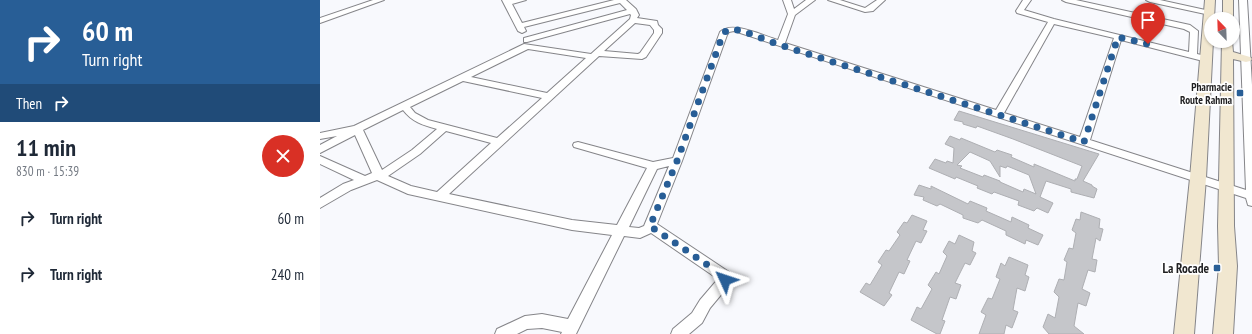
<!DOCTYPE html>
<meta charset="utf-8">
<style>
:root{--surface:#fff;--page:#f2f2f3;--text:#1f2937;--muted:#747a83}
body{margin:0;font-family:"PT Sans Narrow",sans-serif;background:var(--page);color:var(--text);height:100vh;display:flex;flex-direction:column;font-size:15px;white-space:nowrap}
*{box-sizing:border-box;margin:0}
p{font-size:13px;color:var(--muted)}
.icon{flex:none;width:22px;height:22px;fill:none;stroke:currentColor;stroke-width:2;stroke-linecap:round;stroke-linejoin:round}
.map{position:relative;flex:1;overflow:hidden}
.details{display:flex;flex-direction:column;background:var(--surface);width:320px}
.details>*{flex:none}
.top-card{background:#285e96;color:#fff;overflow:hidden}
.needle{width:26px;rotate:337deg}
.fabs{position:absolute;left:884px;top:12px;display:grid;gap:8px}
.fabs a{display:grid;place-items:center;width:36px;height:36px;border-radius:50%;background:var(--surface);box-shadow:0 1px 3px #0004;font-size:20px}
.pin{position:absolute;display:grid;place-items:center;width:34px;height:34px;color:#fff;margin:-41px -17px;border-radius:50% 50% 50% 0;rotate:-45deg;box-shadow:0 0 4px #0007}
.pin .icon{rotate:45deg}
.me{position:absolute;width:44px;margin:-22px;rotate:312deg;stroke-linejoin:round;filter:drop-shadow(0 0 3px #0008)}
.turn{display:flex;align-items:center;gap:14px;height:84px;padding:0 16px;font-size:18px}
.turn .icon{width:52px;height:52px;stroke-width:2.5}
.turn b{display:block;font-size:28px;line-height:34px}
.then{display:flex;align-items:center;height:38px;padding:0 16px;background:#0003;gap:8px;font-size:15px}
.round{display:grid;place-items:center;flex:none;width:42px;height:42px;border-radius:21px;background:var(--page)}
.overview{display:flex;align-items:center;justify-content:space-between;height:68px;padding:0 16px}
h1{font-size:24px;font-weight:600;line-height:30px}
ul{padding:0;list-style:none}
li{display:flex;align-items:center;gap:12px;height:56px;padding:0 16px}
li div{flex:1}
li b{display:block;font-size:15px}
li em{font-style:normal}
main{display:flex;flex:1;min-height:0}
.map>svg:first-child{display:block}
.building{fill:#c5c6ca;stroke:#aeafb3;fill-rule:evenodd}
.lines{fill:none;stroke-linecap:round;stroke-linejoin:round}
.minor-casing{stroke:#858589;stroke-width:2}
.secondary-casing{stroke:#858589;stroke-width:2}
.minor{fill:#fff;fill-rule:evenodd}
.secondary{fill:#f1e7d0;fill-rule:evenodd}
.route{stroke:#285e96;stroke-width:7;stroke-dasharray:0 12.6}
.poi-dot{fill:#285e96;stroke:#fff;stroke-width:1.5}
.labels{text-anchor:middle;stroke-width:3.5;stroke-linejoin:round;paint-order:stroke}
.poi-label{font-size:11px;font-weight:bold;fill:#1f1f21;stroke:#fff;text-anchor:end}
.near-poi-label{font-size:13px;font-weight:bold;fill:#1f1f21;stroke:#fff;text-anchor:end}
</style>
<main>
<section class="details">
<div class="top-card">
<div class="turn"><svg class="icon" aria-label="right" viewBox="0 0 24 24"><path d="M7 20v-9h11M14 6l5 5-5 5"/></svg><div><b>60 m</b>Turn right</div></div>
<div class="then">Then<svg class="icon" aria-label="right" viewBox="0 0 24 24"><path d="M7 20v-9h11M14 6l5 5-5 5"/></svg></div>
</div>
<div class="overview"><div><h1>11 min</h1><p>830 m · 15:39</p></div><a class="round" style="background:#d93025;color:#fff"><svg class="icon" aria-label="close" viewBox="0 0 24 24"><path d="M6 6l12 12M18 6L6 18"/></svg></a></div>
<ul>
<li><svg class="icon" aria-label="right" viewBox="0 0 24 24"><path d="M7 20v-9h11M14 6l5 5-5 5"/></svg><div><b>Turn right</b></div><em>60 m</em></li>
<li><svg class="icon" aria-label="right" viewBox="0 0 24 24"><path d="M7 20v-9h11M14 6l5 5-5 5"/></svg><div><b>Turn right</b></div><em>240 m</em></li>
</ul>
</section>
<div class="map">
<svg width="932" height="334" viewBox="0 0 932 334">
<rect width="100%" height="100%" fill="#f8f9fd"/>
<g class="building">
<path d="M639,111L779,154L763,181L772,185V186L777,189L774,198L751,192V189L726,181L720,197L733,203L728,213L717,208L714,211L698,205L699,201L674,192L672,194L657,188L658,186L636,177L635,179L609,168L615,159L626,163L627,161L633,163L634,148L625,144L630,136L640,140L641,138L675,152L677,150L692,155L691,157L714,167V164L755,181V179H757L762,166L693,139L657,126L656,128L643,124V122L634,120ZM650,152L670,161L680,177V166L686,168L687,166L709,175L716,194L704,189L703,192L680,182V181L664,175L663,177L640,168L642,166L637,165Z"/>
<path d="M599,185L611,189V186L648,204L650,201L667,208L666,211L691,222L692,217L709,225L708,228L723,235L718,245L706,240L705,244L686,235V231L662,220L658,223L643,218V215L620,204L617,206L603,200L604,197L594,195Z"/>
<path d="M761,212L780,219L779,228L783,229L780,241L776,238L772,259L777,260L775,272L768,270L762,289L770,293L766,306L758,303L754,326L764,334H729L723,327L728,314L735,318L739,297L734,292L739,279L744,280L747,262L744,260L749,248L753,249L756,233L752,230L756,219L760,220Z"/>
<path d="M592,215L607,221L603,230L607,231L601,243L596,241L587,260L590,261L584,274L579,272L569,293L572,295L564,306L540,292L546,283L550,285L562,265L558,262L566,250L569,251L580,235L577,232L584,222L587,223Z"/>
<path d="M639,235L654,242L652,251L656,253L650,265L645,263L635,283L641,285L636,299L630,297L622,320L625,321L620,334H617L591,320L597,307L601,309L612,289L608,285L616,272L619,274L627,256L623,252L629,241L635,244Z"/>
<path d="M689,257L708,265L705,275L709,277L705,291L697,288L693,310L698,312L692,328L686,325L684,334H659L666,315L661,312L668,298L672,299L680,279L676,277L681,263L685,266Z"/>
</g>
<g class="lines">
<defs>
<g id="minor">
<path d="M53,0H64L0,23V18Z"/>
<path d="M182,0H206L192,4L202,23L294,0H306L316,9L319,15L317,18L337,21L338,25L342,29V33L326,57L322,59L279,56L129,194L252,220L297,225L327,168L254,147L253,145L254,143L258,142L333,162L353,158L400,32C412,20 443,36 458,40L468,14L463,0H471L474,9L486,0H495L475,15L465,43L676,110L728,22L697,13L696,11L703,0H711L704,10L734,19L869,52L870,32L864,29L746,2L742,0H756L870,25L878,31L877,54L890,57L891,59L890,61L887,62L801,40L770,140L926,190L919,0H927L932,85V206L928,205L926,198L414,31L409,32L407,35L362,161L337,224L409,272L412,280L410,284L390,308L382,323L369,334H351L353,329L372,313L380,300L398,279L331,233L320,238L304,236L256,334H241L242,332L222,328L207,329L197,334H175L177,329L205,316L222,314L248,319L292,235L252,230L88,194L57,180L31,190L0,208V198L23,184L34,180L0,164V156L45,176L52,173L35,135L0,153V145L17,136L0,139V133L34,126L204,44L271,54L310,19L311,15L310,14L207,42H204V38L307,10L300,3L204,27L206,31L202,33L198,31ZM315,23L330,25L334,30V33L320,53L318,54L284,51ZM734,24L794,38L760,137L684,113ZM208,49L266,58L227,93L151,77ZM143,81L222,98L177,138L108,120L95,113L90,107ZM83,110C92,122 103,125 117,129L92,150L62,170L43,130ZM126,131L171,143L117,192L91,186L68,176L100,154ZM349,166L324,226L319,228L309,227L337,169Z"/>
<path d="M508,0H520L545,8L557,0H565L553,11L545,12Z"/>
<path d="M826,0H840L890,11L894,13L890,15L830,2Z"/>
</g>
<g id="secondary">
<path d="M885,0H895L894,19H891V41H893L886,178L874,334H854L870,178Z"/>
<rect x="903" y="0" width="10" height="19"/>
<path d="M902,41H912L913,52L930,57L932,59L930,61L926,62L913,59L914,226L917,266L913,334H893L899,266L898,226Z"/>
</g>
</defs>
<use href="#minor" class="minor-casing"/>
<use href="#secondary" class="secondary-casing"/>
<use href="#minor" class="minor"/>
<use href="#secondary" class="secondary"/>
</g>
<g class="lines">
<path class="route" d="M405,280L404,276L330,226L357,161L403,34L407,30H420L460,45L764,142L798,37L828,44"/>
</g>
<g class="poi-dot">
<rect x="916" y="89" width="8" height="8" rx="2"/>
<rect x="893" y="264" width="8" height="8" rx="2"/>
</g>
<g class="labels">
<g class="poi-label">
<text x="912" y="91">Pharmacie<tspan x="912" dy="13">Route Rahma</tspan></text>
</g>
<g class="near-poi-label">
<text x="889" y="273">La Rocade</text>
</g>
</g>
</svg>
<div class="fabs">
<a><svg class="needle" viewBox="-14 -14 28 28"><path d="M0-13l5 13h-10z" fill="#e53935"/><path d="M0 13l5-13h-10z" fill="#747a83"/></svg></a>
</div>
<div class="pin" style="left:828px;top:44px;background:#d93025"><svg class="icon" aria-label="arrive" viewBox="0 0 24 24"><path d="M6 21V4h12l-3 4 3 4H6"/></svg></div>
<svg class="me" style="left:405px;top:280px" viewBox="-20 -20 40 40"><path d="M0-17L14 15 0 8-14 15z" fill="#285e96" stroke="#fff" stroke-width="4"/></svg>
</div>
</main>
